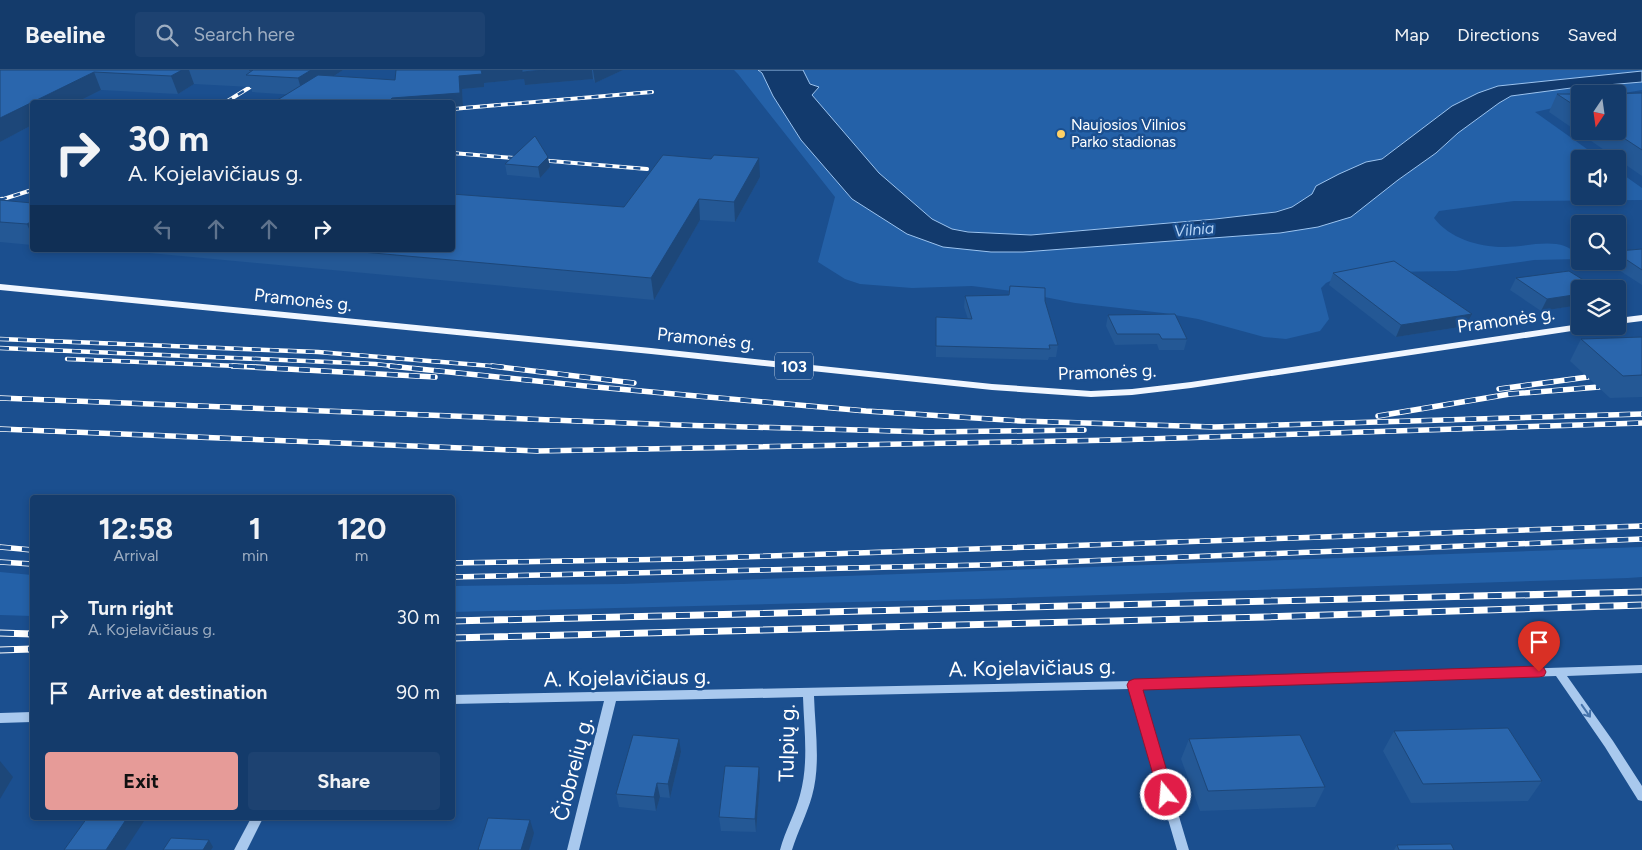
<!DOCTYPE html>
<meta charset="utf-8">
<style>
:root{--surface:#143b6b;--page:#1d4271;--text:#f1f3f6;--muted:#9dadc1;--line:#33557e;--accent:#e69b98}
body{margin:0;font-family:Figtree,sans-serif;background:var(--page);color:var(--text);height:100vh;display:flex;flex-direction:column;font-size:19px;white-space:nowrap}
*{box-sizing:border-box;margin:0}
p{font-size:16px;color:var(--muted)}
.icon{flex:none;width:28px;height:28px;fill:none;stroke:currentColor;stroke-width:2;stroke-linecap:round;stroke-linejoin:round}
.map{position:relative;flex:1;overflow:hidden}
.drawer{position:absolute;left:30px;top:425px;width:425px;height:325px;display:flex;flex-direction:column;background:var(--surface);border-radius:5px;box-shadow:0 2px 8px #0003,0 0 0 1px var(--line)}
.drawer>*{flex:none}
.banner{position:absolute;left:30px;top:30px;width:425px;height:152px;border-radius:5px;box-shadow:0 2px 8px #0003,0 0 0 1px var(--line);background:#143b6b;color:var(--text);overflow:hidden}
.needle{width:32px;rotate:193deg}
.fabs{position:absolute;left:1571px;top:15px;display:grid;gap:10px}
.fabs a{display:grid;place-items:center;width:55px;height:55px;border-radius:5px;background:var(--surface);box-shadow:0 2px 8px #0003,0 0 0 1px var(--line);font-size:25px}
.pin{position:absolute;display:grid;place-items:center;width:42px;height:42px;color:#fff;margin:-51px -21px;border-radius:50% 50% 50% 0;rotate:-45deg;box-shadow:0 0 5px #0007}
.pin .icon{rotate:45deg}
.me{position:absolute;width:55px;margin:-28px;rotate:343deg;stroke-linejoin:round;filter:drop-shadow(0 0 4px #0008)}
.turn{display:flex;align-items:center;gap:18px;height:105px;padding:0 15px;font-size:22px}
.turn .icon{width:65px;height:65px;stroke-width:2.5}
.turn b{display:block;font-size:35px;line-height:42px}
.lanes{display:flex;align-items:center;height:48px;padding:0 15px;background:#0003;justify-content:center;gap:25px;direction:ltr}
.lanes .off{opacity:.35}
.eta{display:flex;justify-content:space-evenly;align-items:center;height:85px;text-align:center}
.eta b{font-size:30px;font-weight:700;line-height:35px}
.action{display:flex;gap:10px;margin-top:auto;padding:10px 15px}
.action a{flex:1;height:58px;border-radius:5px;background:var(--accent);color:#111;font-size:20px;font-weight:700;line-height:58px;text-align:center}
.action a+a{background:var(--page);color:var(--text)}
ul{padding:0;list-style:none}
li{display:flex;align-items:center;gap:15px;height:75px;padding:0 15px}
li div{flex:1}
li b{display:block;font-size:19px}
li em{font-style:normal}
header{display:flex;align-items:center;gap:30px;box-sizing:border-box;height:70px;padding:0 25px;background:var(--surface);border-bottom:1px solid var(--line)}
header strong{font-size:24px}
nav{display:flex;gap:28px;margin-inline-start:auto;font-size:18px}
.search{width:350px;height:45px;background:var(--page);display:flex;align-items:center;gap:12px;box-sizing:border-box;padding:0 18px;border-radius:5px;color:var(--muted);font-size:19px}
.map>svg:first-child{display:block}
.green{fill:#2461a8}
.water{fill:#123a6d;stroke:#9cc4f0}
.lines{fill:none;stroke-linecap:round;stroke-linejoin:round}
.minor{fill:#a9c9ee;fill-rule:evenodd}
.major{fill:#f0f6ff;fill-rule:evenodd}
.rail-far3-casing{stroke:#fff;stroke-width:4}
.rail-far2-casing{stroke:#fff;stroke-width:4.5}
.rail-far1-casing{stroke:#fff;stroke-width:5.5}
.rail-casing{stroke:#fff;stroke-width:7}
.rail-far3{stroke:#1b4f8f;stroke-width:2.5;stroke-dasharray:7;stroke-linecap:butt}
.rail-far2{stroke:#1b4f8f;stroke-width:3;stroke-dasharray:9;stroke-linecap:butt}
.rail-far1{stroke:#1b4f8f;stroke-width:4;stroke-dasharray:11;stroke-linecap:butt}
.rail{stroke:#1b4f8f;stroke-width:5;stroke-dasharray:14;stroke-linecap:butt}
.wall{fill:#245895}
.shaded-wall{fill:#1d4779}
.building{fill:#2a66ad;stroke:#1d4779}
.oneway{stroke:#4674ac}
.route{fill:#e11d48;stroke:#92132f}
.poi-dot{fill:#ffd166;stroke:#1b4f8f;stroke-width:2}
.labels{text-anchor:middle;stroke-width:5;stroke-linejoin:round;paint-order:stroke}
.far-poi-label{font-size:15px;fill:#fff;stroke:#1b4f8f;text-anchor:start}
.far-water-label{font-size:16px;font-style:italic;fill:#b5d3f5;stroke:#1b4f8f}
.shield{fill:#1b4f8f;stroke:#bbcadd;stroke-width:1}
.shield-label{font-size:16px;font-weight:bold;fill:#fff}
.street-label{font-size:18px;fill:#fff;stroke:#1b4f8f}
.near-street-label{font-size:21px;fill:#fff;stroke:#1b4f8f}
</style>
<header>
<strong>Beeline</strong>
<div class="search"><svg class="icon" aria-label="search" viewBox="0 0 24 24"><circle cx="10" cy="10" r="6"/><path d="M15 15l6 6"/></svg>Search here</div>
<nav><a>Map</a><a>Directions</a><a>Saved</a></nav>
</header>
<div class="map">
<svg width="1642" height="780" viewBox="0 0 1642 780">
<rect width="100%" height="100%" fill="#1b4f8f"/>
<g class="green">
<path d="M734,0H758L762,3L773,26L801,70L852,129L991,182H1023L1280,163L1398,110L1436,83L1458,63L1499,33L1512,26L1571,18L1642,12V20L1618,24H1580V32L1535,42L1601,89H1580V126H1618V101L1642,118V130L1514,131L1439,141L1434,148C1449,168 1478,177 1503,177C1527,178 1565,163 1580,189L1534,190L1456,201L1386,202L1339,207L1326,213L1321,218L1329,249L1320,261L1286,269L1264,267L1198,249L1163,243L1075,233L1019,222L972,216L912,218L860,214L845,209L818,192L835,127L738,4Z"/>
<path d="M803,0H1642V1L1498,16L1478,23L1381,89L1366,92L1316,116L1312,124L1292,137L1262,144L1031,165L992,164L952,159L932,149L879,103L812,25L817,20L816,16C808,13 806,8 803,0Z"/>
<path d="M1642,477V507L1628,508L978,529L453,542V516L623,514Z"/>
<path d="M0,502L32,505V546L0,545Z"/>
</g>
<path class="water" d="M758,0H803L810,14L819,17L812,25L879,103L932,149L952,159L968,162L1031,165L1215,149L1276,142L1292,137L1312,124L1316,116L1339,104L1366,92L1382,89L1452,36L1478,23L1498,16L1642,1V12L1571,18L1511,26L1499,33L1458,63L1436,83L1398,110L1351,147L1318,157L1280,163L1023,182H991L943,177L907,164L852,129L801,70L773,26L762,3Z"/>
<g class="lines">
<g class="minor">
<path d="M1642,595V603L1567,606L1613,671L1642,716V731L1638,730L1605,677L1556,606L1141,619L1189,780H1177L1130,619L814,626C815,659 821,694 812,726C807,744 798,761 792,780H780C785,761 795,744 800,725C809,693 804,659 803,627L616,631L579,780H567L604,631L452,634V625L1134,611Z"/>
<path d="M32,642V652L0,653V643Z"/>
<path d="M251,748H263L247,780H234Z"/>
</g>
<g class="major">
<path d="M0,214L651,278L992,314L1091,321L1132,319L1191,312L1580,254V256H1590L1585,259L1191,318L1132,325L1091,327L992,320L651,284L0,220Z"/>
<path d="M1642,245V251L1618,254V248Z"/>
</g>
<defs>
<g id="rail-far3">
<path d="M226,32L260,11"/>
<path d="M452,39L652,22"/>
<path d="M452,83L647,99"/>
<path d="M0,130L32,120"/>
</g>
<g id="rail-far2">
<path d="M0,130L2,129"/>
<path d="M0,269L318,282L504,297"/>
<path d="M0,278L375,294L402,297"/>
<path d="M67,289L265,297"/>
</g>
<g id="rail-far1">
<path d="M233,296L435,307"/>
<path d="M390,296L585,316L866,341L1021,351L1214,357L1642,344"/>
<path d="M492,296L634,313"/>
<path d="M1499,319L1588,307"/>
<path d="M0,328L677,355L929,362L1084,360"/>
<path d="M1378,346L1510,324L1599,317"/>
<path d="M0,359L537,381L1115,370L1642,353"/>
<path d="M0,477L32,480"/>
<path d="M0,492L32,494"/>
<path d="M452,493L682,489L1642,456"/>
<path d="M452,507L982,495L1642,469"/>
</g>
<g id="rail">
<path d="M452,551L1642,522"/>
<path d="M0,563L32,564"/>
<path d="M452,568L1265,547L1642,535"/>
<path d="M0,580L32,579"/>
</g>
</defs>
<use href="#rail-far3" class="rail-far3-casing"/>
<use href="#rail-far2" class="rail-far2-casing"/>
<use href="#rail-far1" class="rail-far1-casing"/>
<use href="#rail" class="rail-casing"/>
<use href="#rail-far3" class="rail-far3"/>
<use href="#rail-far2" class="rail-far2"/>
<use href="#rail-far1" class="rail-far1"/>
<use href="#rail" class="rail"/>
</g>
<g class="wall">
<path d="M0,0H343L334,6L395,10L396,0H623L595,13L593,9L525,15L524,9L484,13V17L462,19L463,36L252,22L251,17L194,14L178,24L101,20L77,32H32V55L0,72Z"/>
<path d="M1642,23V106L1549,42L1557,24H1580V61H1618Z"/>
<path d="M505,94L550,97L540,108L507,105Z"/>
<path d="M760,107L735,152L700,150L654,230L117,180H452L624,137Z"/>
<path d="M0,130L32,133V175L0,172Z"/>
<path d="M1642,179V215L1608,193L1609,191H1618V181Z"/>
<path d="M1333,203L1472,244L1466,256L1396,267L1329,215Z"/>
<path d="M1516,208L1580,219V235L1541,241L1510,220Z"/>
<path d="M1010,216L1045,231L1058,275L1056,287H1049L1048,290L936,287V247L968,249L964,237L965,226L1008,225Z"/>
<path d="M1108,245L1187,269L1184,280H1159L1157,274L1115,275L1106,256Z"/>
<path d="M1642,267V327L1610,328L1570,291L1581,269Z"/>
<path d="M1394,661L1542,711L1528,731L1411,733L1383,681Z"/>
<path d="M1189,669L1325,717L1315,737L1200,741L1181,689Z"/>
<path d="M681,682L670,728L660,727L656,741L619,737L616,724Z"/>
<path d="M760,711L756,762L721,761L719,747Z"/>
<path d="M1397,775L1454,780H1394Z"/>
</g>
<g class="shaded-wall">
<path d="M182,0H189L194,14L178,24L171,6Z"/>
<path d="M311,0H343L303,26L298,8Z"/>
<path d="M481,0H592L593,9L525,15L524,9L484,13V17L462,19L463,36L452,37V32H388L392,28L459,6Z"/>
<path d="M593,0H623L595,13Z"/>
<path d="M94,2L101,20L77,32H32V55L0,72V48Z"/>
<path d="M548,87L550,97L540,108L538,97Z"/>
<path d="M759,88L760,107L735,152L734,132Z"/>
<path d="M699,129L700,150L654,230L651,208Z"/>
<path d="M32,151V166L27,154Z"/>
<path d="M1580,224V235L1541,241L1547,229Z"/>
<path d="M1472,244L1466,256L1396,267L1401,255Z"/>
<path d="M679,669L681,682L670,728L668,714Z"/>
<path d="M0,691L13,707L0,729Z"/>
<path d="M759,697L760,711L756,762L755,749Z"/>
<path d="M657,713L660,727L656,741L654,727Z"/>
<path d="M127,748H146L125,780H106Z"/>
<path d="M530,750L534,763L529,780H521Z"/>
<path d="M209,770L213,777L211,780H203Z"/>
</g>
<g class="building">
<path d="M0,0H182L171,6L94,2L0,48Z"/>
<path d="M249,0H311L298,8L246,5L253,0Z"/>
<path d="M396,0H481L482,4L459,6L460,23L392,28L388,32H274L318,5L395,10Z"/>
<path d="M522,0H545L522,2Z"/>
<path d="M1642,23V80L1613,61H1618V24H1601Z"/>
<path d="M1557,24H1580V39Z"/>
<path d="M535,66L548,87L538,97L505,94Z"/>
<path d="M663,85L711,89L714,85L759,88L734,132L699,129L651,208L340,180H452V124L624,137Z"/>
<path d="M0,130L32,133V151L27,154L0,152Z"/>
<path d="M1642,179V200L1618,184V181Z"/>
<path d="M1394,191L1472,244L1401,255L1333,203Z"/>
<path d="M1569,201L1598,219H1580V224L1547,229L1516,208Z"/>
<path d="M1010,216L1045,218V231L1058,275H1049L1050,279L936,276V247L972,249L965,226L1009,225Z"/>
<path d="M1175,244L1187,269H1162L1159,264H1117L1108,245Z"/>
<path d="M1642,267V305L1623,306L1581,269Z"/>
<path d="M1508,658L1542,711L1423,714L1394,661Z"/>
<path d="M633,665L679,669L668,714L657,713L654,727L616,724Z"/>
<path d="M1300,665L1325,717L1208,721L1189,669Z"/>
<path d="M725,696L759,697L755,749L719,747Z"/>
<path d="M87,748H127L106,780H64Z"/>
<path d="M488,748L530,750L521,780H478Z"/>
<path d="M171,768L209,770L203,780H163Z"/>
<path d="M1451,774L1454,780H1399L1397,775Z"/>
</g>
<defs><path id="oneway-shaft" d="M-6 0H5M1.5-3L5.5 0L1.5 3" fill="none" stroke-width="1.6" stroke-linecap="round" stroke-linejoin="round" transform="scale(1.25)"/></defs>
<use class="oneway" href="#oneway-shaft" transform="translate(1586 641) rotate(55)"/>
<path class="route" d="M1539,596L1544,598L1546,602L1544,606L1539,607L1143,620L1174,725L1172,730L1166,732L1161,730L1159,725L1127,615L1129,611L1134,609Z"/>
<circle class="poi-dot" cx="1061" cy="64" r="5"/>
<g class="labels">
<g class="far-poi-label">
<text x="1071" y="60">Naujosios Vilnios<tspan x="1071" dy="17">Parko stadionas</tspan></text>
</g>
<g class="far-water-label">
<text transform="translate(1194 159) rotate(-5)" y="6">Vilnia</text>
</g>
<rect class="shield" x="775" y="282.5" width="38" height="27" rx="4"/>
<g class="shield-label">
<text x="794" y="302">103</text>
</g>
<g class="street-label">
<text transform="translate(303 230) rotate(6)" y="6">Pramonės g.</text>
<text transform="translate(1506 250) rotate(-8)" y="6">Pramonės g.</text>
<text transform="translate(706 269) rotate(6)" y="6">Pramonės g.</text>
<text transform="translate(1107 302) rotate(-2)" y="6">Pramonės g.</text>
</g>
<g class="near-street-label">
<text transform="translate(1032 598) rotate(-1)" y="7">A. Kojelavičiaus g.</text>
<text transform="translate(627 608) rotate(-1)" y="7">A. Kojelavičiaus g.</text>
<text transform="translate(787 673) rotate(-89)" y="7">Tulpių g.</text>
<text transform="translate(573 699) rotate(-76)" y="7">Čiobrelių g.</text>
</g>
</g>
</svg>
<div class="fabs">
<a><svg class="needle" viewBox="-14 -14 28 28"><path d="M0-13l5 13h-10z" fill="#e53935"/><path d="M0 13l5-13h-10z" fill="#9dadc1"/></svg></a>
<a><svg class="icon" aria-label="sound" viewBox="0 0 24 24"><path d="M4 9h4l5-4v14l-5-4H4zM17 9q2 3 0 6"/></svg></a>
<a><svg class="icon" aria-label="search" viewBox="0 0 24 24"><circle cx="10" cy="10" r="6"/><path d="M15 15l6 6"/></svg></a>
<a><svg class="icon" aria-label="layers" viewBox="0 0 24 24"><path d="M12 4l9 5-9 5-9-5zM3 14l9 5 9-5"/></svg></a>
</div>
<div class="pin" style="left:1539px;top:602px;background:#d93025"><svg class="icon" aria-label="arrive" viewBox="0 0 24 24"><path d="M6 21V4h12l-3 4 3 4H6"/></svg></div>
<svg class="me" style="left:1166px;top:725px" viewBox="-20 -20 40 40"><circle r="17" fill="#e11d48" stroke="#fff" stroke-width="3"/><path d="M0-11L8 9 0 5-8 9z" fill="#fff"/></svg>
<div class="banner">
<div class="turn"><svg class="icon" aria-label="right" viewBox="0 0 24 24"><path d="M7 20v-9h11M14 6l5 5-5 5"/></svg><div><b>30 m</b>A. Kojelavičiaus g.</div></div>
<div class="lanes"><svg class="icon off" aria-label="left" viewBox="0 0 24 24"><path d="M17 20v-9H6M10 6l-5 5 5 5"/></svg><svg class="icon off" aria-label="ahead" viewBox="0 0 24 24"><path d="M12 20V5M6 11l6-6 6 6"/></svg><svg class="icon off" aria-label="ahead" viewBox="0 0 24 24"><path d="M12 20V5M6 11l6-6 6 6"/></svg><svg class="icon" aria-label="right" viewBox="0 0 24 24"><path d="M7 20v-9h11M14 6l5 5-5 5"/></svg></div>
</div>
<section class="drawer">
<div class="eta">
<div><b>12:58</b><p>Arrival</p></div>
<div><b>1</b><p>min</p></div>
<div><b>120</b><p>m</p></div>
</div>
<ul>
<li><svg class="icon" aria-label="right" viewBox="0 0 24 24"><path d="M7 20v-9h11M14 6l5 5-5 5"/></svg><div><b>Turn right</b><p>A. Kojelavičiaus g.</p></div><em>30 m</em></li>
<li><svg class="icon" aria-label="arrive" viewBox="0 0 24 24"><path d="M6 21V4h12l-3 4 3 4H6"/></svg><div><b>Arrive at destination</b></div><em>90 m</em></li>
</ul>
<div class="action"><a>Exit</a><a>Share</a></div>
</section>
</div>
